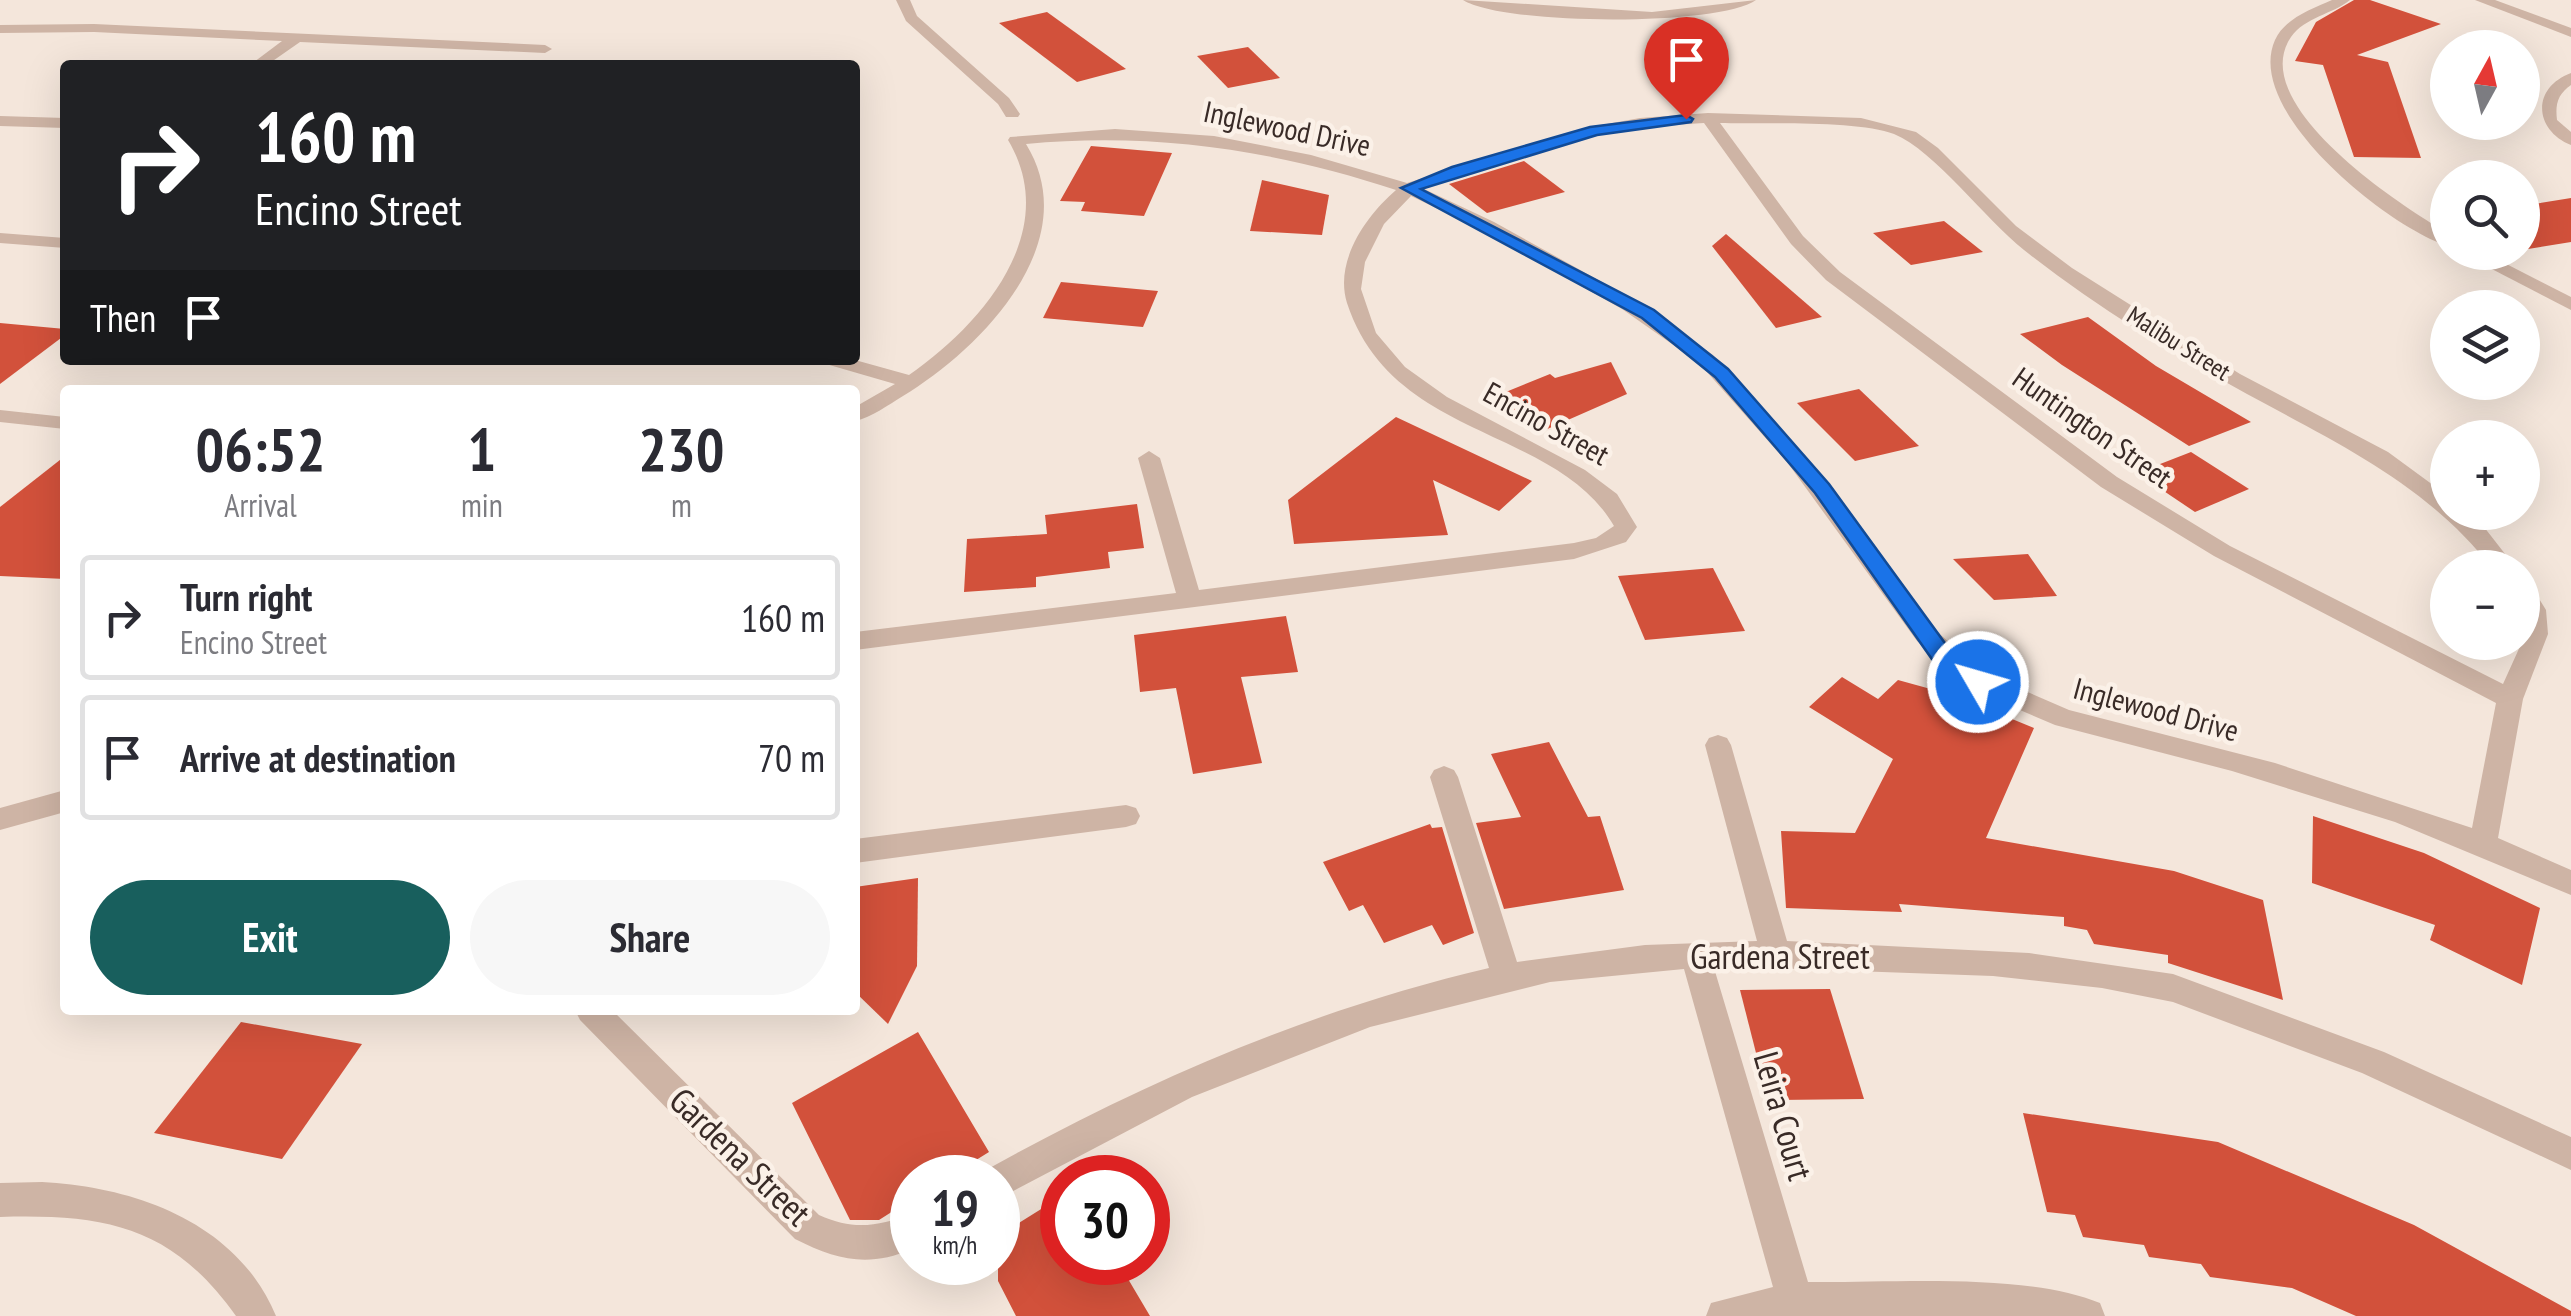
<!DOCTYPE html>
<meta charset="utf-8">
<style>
:root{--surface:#fff;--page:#f7f7f7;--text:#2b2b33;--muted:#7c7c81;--line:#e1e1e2;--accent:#185f5d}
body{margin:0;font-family:"PT Sans Narrow",sans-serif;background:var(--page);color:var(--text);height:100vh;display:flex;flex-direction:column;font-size:38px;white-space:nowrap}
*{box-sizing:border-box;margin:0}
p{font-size:32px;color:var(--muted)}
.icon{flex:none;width:55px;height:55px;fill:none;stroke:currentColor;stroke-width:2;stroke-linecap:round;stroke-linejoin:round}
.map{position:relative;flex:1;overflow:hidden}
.drawer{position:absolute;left:60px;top:385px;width:800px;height:630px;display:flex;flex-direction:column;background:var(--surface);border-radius:10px;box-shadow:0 10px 40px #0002}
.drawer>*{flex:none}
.guide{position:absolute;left:60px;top:60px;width:800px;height:305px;border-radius:10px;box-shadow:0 10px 40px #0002;background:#202124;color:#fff;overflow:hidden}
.needle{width:65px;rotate:8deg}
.tools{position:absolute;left:2430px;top:30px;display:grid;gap:20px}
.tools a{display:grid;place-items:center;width:110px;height:110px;border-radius:50%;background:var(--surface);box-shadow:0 10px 40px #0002;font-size:50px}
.speed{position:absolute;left:890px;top:1155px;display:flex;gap:20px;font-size:50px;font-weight:700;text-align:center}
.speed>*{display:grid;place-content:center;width:130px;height:130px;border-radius:50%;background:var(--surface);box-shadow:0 10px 40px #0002;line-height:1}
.speed small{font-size:25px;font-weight:400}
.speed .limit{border:15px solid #d22;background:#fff;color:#111}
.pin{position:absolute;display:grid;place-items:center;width:85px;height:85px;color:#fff;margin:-102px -42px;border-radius:50% 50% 50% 0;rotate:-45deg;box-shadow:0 0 10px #0007}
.pin .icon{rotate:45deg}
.me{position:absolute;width:110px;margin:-55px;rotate:308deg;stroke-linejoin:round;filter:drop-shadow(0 0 8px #0008)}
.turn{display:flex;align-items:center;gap:35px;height:210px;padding:0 30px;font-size:45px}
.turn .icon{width:130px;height:130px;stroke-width:2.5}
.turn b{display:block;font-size:70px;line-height:85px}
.then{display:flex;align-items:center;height:95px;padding:0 30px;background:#0003;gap:20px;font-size:38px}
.eta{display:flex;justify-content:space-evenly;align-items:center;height:170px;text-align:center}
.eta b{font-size:60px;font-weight:600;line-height:70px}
.action{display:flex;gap:20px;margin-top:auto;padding:20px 30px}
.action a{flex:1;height:115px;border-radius:60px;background:var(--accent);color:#fff;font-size:40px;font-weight:600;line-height:115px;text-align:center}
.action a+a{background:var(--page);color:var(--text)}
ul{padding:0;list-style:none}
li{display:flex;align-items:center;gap:30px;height:125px;margin:0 20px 15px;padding:0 10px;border:5px solid var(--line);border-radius:10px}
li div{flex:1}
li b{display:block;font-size:38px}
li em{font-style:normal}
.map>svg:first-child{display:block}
.building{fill:#d2513b}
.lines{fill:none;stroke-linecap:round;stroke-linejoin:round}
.street{fill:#ceb4a5;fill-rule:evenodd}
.route{fill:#1a73e8;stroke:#114b97;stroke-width:2.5}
.labels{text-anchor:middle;stroke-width:9;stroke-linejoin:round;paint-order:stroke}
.far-street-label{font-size:25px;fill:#392b27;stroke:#fbf1e8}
.street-label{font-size:30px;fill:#392b27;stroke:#fbf1e8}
.near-street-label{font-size:35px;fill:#392b27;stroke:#fbf1e8}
</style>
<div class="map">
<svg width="2571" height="1316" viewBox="0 0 2571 1316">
<rect width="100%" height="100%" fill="#f4e6db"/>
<g class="building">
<path d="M2354,0H2370L2441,24L2357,55L2388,62L2421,158L2354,157L2323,65L2295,61L2316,22Z"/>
<path d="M1047,12L1126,69L1077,82L999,23Z"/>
<path d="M1248,47L1280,78L1228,88L1197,56Z"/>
<path d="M1091,146L1172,153L1144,216L1081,211L1085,202L1060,201Z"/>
<path d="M1524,161L1565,192L1487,213L1449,184Z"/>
<path d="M1262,180L1329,195L1322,235L1250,231Z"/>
<path d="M2571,198V242L2522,250V206Z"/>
<path d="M1944,221L1983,252L1911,265L1873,233Z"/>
<path d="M1726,234L1822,317L1776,328L1712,246Z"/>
<path d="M1061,282L1158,291L1143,327L1043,318Z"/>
<path d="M2088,317L2156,366L2251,422L2189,446L2062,365L2020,334Z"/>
<path d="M0,323L65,329V335L0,384Z"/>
<path d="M1611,362L1627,394L1536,434L1491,398L1550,374L1555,378Z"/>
<path d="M1859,389L1919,446L1855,461L1797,403Z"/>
<path d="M1396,417L1532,481L1499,511L1433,480L1448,535L1294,544L1288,500Z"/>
<path d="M2191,452L2249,489L2195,512L2137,473Z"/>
<path d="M65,456V579L0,576V507Z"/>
<path d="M1137,504L1144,548L1108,552L1110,568L1036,577V587L964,592L967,539L1047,534L1045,515Z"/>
<path d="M2028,554L2057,596L1994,600L1953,559Z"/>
<path d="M1713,568L1745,631L1645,640L1618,576Z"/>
<path d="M1286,616L1298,672L1241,677L1262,763L1193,774L1176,688L1140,692L1134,635Z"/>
<path d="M1842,677L1878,699L1898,680L1956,696L2034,728L1986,838L2174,871L2263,900L2283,1000L2168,963V955L2094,944L2087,930L2064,926V917L1899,904L1902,912L1786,908L1781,831L1855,833L1893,759L1809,707Z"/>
<path d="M1549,742L1588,817L1600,816L1624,890L1504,909L1476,823L1521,817L1491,754Z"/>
<path d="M2313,816L2424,853L2540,908L2522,985L2430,940L2435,925L2312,883Z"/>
<path d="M1430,824L1432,828L1442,827L1474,933L1443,945L1432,925L1384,943L1363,905L1349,911L1323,862Z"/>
<path d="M918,878L917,966L888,1024L855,992V887Z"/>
<path d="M1830,989L1864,1099L1768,1100L1740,990Z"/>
<path d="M241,1022L362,1044L282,1159L154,1133Z"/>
<path d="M918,1032L989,1152L947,1178H912V1199L879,1220H850L792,1103Z"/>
<path d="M2023,1113L2218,1142L2414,1225L2571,1311V1316H2356L2292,1288L2210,1277L2201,1264L2149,1257L2144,1245L2083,1237L2075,1215L2047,1212Z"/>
<path d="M1062,1196V1262H1118L1150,1316H1016L998,1281V1236Z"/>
</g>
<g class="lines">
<g class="street">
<path d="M896,0H910L917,16L1009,98L1020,114L1018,117H1006L998,104L906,21Z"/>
<path d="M1463,0L1652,12L1756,0C1717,27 1502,25 1463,0Z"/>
<path d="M2332,0H2350C2333,14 2305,17 2291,37C2245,104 2402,207 2448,233V246C2388,227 2243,111 2275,40C2285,18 2312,9 2332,0Z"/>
<path d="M2475,0H2495L2571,28V37Z"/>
<path d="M94,24L545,45L552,49L545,53L300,42L267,65H250L282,41L94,32L0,33V25Z"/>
<path d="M2571,73V85C2558,94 2555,104 2557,120L2571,132V145C2534,130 2531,88 2571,73Z"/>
<path d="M1708,113L1861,118L1916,132L1938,148L2016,226L2072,268L2240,374L2388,452L2448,496V512H2470L2477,518L2516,568H2492C2426,484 2339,444 2247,394C2170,352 2092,304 2024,250C1985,219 1935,151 1894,134C1859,120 1762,124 1720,123L1803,236L1840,272L2117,477L2230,546L2503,684L2522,642V582L2530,584L2546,610L2548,634L2523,699L2498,838L2571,870V895L2395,822L2232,771L2055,725L1966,687L1917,641L1787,462L1699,363L1622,309L1482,230L1411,196L1384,224L1365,262L1361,289L1376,333L1405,367L1447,397L1585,470L1617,494L1637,527L1626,542L1574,559L855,650V632L1176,593L1138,458L1149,451L1160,458L1199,590L1574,543L1596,538L1614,526C1555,425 1392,441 1347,303C1334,261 1366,216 1396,190C1275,150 1154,132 1026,144C1087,243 979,350 903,396C888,405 872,417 855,421V407L895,384L826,364L823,360H855L909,375C981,325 1063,232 1008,140L1010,137L1115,129L1214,136L1311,155L1407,183L1590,127L1640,118ZM1704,123L1791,244L1826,280L2101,487L2214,556L2496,703L2472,828L2275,763L2069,710L1984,673L1934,629L1824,478L1713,355L1636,301L1494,222L1422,188L1590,137L1640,127Z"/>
<path d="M0,116L65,118V128L0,126Z"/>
<path d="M0,233L65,238V248L0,243Z"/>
<path d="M2459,252H2483L2571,297V310Z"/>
<path d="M0,410L65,417V429L0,422Z"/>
<path d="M1718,735L1727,738L1731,745L1787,941L2029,953L2173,974L2384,1052L2571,1137V1170L2362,1073L2173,1002L2102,988L1993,976L1741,967L1714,968L1808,1282C1892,1283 2024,1272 2100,1303L2105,1316H1706L1711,1303L1773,1287L1684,969L1550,982L1370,1027L1192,1097L998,1199V1178H983L986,1170C1146,1081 1310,1010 1489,968L1430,777L1434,770L1444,766L1454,770L1458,777L1517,962L1645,945L1757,941L1705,745L1709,738Z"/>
<path d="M65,790V812L0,830V808Z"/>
<path d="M1126,805L1136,808L1140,816L1136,824L1126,827L855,863V839Z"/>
<path d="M575,1010H612L819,1215C854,1231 878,1226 912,1214V1249C868,1268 837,1260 795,1239L580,1020Z"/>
<path d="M42,1182C135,1187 237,1222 276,1316H236C172,1226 105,1214 0,1217V1183Z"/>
</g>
</g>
<path class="route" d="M1686,115L1693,119L1691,122L1597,135L1421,189L1654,310L1728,369L1829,484L1950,650L1986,676L1990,682L1986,688H1970L1934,662L1815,493L1715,377L1642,318L1401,188L1452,167L1590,127Z"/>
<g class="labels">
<g class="far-street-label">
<text transform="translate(2179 343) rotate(32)" y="9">Malibu Street</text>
</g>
<g class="street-label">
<text transform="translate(1287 129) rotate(12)" y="10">Inglewood Drive</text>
<text transform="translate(1546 424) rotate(29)" y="10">Encino Street</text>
<text transform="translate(2092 428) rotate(35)" y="10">Huntington Street</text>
<text transform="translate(2156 710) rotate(15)" y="10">Inglewood Drive</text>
</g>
<g class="near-street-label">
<text x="1780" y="969">Gardena Street</text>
<text transform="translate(1783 1116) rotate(74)" y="12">Leira Court</text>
<text transform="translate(740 1157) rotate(44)" y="12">Gardena Street</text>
</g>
</g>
</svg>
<div class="tools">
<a><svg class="needle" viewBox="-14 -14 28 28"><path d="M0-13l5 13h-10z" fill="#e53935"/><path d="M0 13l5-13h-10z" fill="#7c7c81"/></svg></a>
<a><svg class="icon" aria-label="search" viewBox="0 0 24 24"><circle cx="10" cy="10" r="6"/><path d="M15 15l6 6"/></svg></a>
<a><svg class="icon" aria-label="layers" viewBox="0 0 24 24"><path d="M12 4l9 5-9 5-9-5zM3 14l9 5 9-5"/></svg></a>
<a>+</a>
<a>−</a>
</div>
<div class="speed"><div>19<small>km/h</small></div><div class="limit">30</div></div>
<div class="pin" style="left:1686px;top:119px;background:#d93025"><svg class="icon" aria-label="arrive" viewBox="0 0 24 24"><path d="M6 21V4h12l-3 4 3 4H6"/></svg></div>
<svg class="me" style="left:1978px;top:682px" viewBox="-20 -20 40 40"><circle r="17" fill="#1a73e8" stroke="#fff" stroke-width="3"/><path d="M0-11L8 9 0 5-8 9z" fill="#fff"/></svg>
<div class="guide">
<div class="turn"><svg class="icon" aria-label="right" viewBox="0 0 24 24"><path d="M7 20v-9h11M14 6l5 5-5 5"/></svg><div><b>160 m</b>Encino Street</div></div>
<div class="then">Then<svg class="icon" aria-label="arrive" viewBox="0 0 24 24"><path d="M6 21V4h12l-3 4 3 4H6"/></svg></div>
</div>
<section class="drawer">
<div class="eta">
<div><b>06:52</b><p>Arrival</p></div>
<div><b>1</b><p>min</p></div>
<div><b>230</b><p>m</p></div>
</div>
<ul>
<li><svg class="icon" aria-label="right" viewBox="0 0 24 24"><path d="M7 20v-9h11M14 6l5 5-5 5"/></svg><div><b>Turn right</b><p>Encino Street</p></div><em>160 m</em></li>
<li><svg class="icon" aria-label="arrive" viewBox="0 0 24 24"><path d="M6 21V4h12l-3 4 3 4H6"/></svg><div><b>Arrive at destination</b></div><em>70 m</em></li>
</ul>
<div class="action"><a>Exit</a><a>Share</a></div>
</section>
</div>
